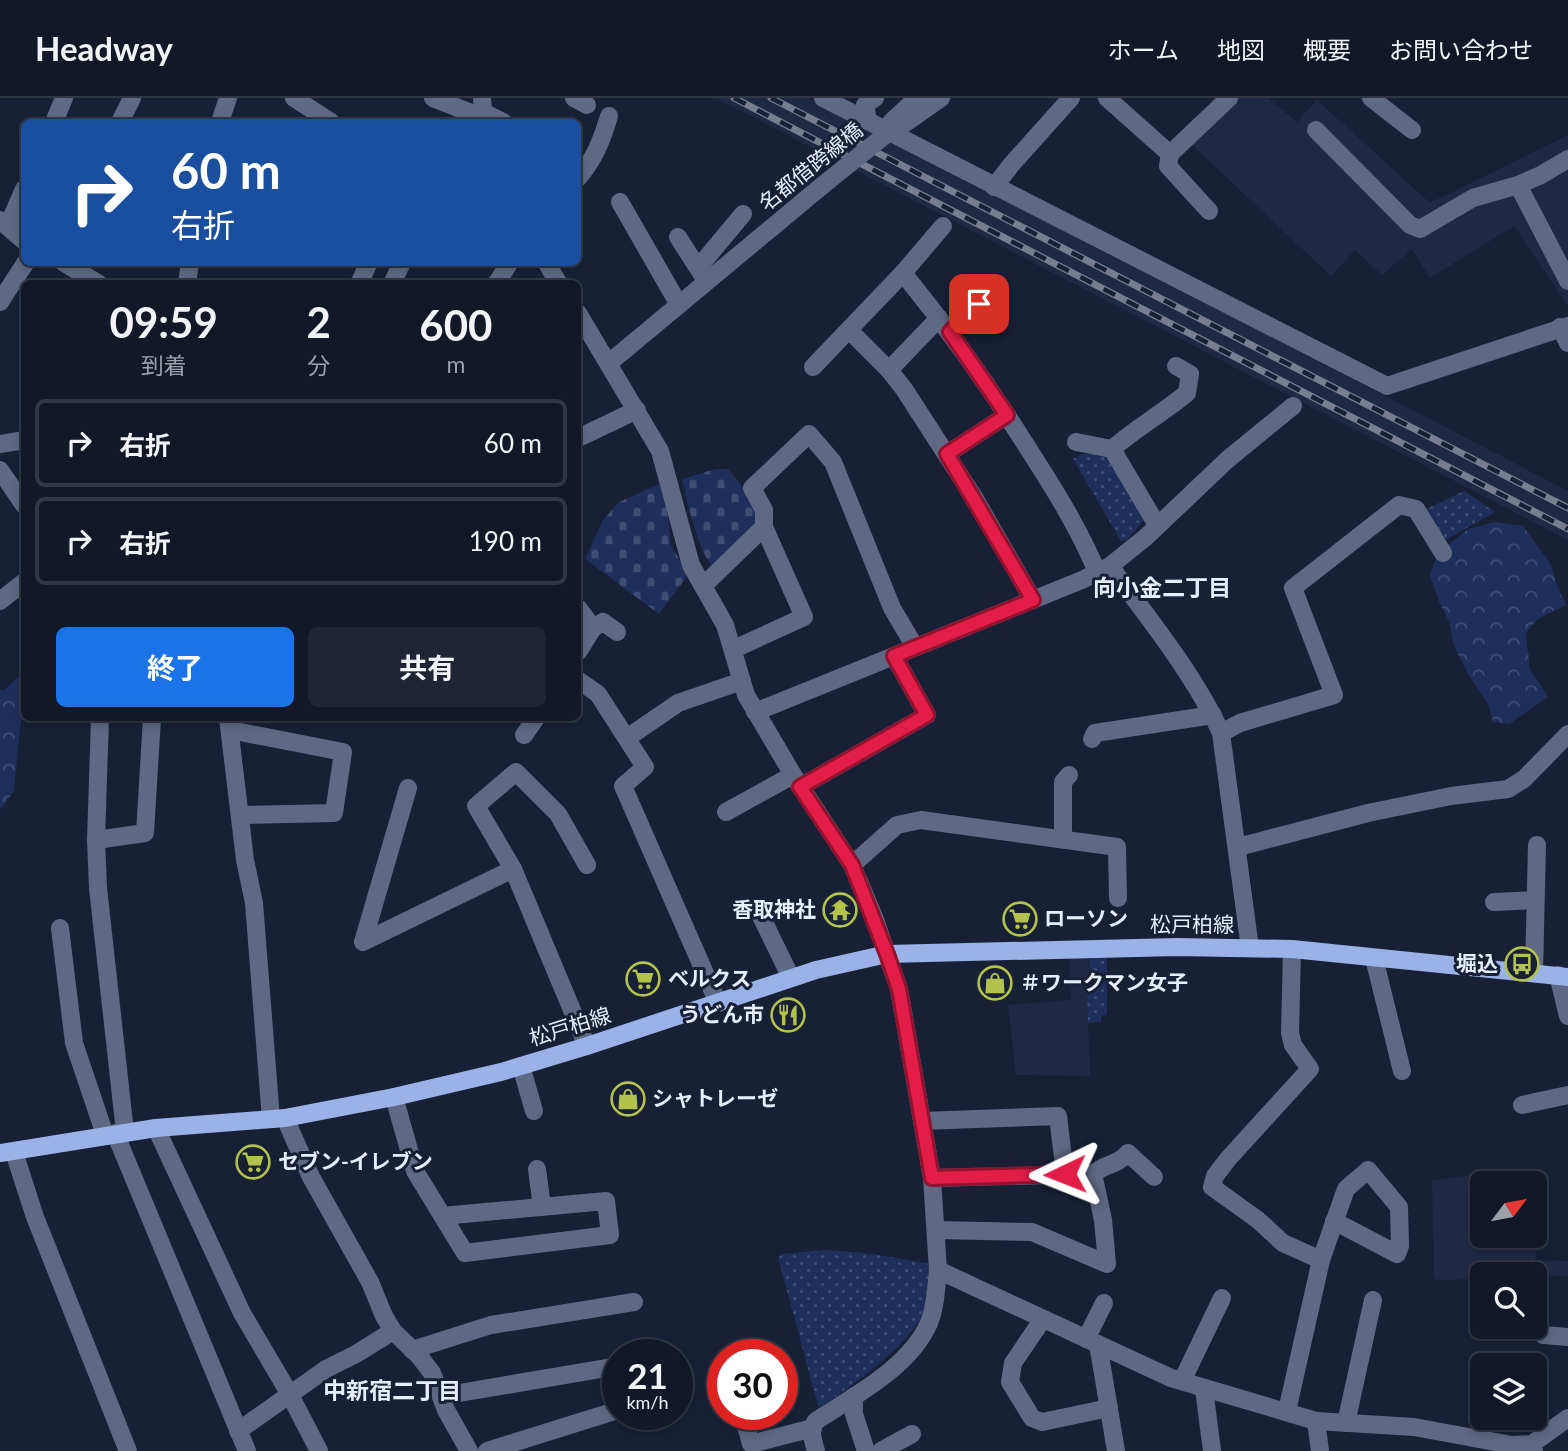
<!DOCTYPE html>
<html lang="ja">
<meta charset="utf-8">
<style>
:root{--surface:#121828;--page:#1f2534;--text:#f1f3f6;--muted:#9ca0a8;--line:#313745;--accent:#1a73e8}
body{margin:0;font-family:Lato,"Noto Sans JP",sans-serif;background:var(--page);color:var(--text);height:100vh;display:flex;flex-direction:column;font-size:26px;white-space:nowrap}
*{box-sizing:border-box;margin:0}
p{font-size:23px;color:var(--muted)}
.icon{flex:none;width:38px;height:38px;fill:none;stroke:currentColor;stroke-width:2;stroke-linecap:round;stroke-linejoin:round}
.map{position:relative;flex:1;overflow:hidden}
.drawer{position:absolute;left:21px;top:182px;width:560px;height:441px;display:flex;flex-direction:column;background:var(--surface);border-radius:10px;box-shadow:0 4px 10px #0003,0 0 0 2px var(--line)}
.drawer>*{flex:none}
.hud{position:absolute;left:21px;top:21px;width:560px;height:147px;border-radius:10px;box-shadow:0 4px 10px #0003,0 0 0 2px var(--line);background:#1a4fa0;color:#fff;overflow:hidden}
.needle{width:46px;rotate:58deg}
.buttons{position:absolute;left:1470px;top:1073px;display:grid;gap:14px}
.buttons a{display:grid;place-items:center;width:77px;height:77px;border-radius:10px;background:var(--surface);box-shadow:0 4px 10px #0003,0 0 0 2px var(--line);font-size:35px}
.speed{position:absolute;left:602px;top:1241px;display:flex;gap:14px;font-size:35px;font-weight:700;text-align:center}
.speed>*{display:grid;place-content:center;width:91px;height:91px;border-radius:50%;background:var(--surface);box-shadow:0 4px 10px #0003,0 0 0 2px var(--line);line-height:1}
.speed small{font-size:18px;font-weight:400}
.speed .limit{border:10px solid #d22;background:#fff;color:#111}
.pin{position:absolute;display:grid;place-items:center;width:60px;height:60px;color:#fff;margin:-30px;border-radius:14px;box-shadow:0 4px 10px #0006}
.me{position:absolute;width:77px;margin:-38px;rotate:268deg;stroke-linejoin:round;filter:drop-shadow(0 0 5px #0008)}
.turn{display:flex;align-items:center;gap:24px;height:147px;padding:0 35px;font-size:32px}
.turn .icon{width:91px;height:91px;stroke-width:2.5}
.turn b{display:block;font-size:49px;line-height:60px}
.eta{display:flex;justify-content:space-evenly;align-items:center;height:119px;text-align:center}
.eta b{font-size:42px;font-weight:700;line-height:49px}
.primary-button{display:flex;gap:14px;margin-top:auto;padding:14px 35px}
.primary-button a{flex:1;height:80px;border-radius:10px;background:var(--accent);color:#fff;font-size:28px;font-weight:700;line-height:80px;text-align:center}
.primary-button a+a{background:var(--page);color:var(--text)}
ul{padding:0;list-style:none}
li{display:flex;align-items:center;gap:21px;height:88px;margin:0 14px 10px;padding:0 21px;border:4px solid var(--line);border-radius:10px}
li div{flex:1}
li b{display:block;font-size:26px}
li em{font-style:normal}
header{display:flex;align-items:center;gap:42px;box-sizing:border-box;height:98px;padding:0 35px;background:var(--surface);border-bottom:2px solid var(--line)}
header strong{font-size:33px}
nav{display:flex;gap:38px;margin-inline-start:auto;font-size:24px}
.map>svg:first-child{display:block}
.built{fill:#1e2944}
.forest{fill:url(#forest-crowns)}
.cemetery{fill:url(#cemetery-stones)}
.park{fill:url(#park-dots)}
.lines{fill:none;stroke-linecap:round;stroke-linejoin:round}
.minor{stroke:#5e6983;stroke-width:18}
.major{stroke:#9bb2e8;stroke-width:18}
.rail-casing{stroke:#767e90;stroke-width:7}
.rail{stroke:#182036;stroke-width:4.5;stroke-dasharray:13;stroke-linecap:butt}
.minor-bridge{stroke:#5e6983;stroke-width:18}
.route-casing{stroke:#92132f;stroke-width:18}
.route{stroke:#e11d48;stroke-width:12}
.labels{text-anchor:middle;stroke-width:6;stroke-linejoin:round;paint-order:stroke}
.street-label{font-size:21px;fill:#e6edfb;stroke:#182036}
.poi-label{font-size:21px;font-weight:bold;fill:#e6edfb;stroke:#182036;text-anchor:start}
.neighbourhood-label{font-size:23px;font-weight:bold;fill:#e6edfb;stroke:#182036}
</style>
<header>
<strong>Headway</strong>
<nav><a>ホーム</a><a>地図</a><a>概要</a><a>お問い合わせ</a></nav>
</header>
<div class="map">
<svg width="1568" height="1353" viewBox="0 0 1568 1353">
<defs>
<pattern id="forest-crowns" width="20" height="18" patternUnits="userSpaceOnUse" patternTransform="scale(1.75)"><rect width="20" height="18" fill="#1e2f5b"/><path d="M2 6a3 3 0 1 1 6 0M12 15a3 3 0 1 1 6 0" fill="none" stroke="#3f4d73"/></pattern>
<pattern id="cemetery-stones" width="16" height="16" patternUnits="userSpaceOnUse" patternTransform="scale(1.75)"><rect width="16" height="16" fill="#1e2f5b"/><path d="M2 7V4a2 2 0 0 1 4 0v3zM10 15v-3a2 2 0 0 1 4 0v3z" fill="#3f4d73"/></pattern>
<pattern id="park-dots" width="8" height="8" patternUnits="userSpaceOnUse" patternTransform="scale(1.75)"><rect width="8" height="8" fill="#1e2f5b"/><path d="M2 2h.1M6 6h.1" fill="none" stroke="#3f4d73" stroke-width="1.8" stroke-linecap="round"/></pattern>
</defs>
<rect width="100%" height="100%" fill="#182036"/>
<g class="built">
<path d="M716,0H807L1428,320L1568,393V442Z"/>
<path d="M1234,0H1268L1297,24L1317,2L1429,104L1441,100L1568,37V208L1514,128L1430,180L1412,151L1382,177L1355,152L1331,178L1189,44Z"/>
<path d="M1088,855L1090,889L1087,892L1090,978L1016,977L1008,907L1071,902L1069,856Z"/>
<path d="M1508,1073L1510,1085H1482V1138H1535V1113H1537L1539,1134L1535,1162L1568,1163V1178L1482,1176V1181L1437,1182L1434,1180L1432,1082Z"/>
</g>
<g class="forest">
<path d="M1495,424L1523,428L1551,466L1556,485L1566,507L1538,521L1526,535L1530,571L1548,599L1509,626L1493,624L1488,606L1468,576L1453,546L1450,526L1438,501L1430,477L1438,455L1468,431Z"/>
<path d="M24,574V617L21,620L14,693L0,712V591L3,593Z"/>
</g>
<g class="cemetery">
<path d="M716,371H728L748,396L761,421L734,453L712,467C700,459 685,397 682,381Z"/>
<path d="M664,384L671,447L688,477L659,516L585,461L603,422L619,404Z"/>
</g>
<g class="park">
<path d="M1082,356H1112L1148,417L1128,441L1121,443L1073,361Z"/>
<path d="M1464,393L1495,414L1440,445L1422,413Z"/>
<path d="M1107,854V917L1101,918V924L1088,925L1087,893L1091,889L1089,855Z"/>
<path d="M823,1152L866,1155L927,1165C955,1223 857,1282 819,1311L778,1160L782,1156Z"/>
</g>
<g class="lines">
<g class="minor">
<path d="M294,0L331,24"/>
<path d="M433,0L484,20"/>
<path d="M482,0L484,24"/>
<path d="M574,0L587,7"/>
<path d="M823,0L1387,288L1568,228"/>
<path d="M1107,0L1170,56L1229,0"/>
<path d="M1371,0L1412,32"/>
<path d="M483,14L503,24"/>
<path d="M868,23L865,7L875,0"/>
<path d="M54,24L64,0"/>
<path d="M120,24L132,0"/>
<path d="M220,24L228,0"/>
<path d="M891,24L917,0"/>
<path d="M898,30L941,0"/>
<path d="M1316,32L1410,127L1420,131L1473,100L1518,87L1541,77L1568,61"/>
<path d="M1170,56L1168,68L1209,113"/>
<path d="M578,80C594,62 602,42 609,18"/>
<path d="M1518,87L1568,183"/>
<path d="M994,89L1011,67L1071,0"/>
<path d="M620,104L679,207"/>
<path d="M0,122L24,143"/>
<path d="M8,128L24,91"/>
<path d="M678,139L703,178"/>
<path d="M63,164L99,186"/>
<path d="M546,164L559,186"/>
<path d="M698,170L743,116"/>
<path d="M903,175C947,229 987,285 1024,344C1051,386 1078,428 1097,474"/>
<path d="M187,186L190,164"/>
<path d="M359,186L369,164"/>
<path d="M392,186L402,164"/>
<path d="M496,186L510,164"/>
<path d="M0,204L26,164"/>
<path d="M578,215L660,353L691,467L725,527L746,597L793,677L852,767L874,819L899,891L932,1080L938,1172L1171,1280L1316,1323L1414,1329L1512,1347L1532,1346"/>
<path d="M1560,229L1568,245"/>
<path d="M849,232L889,272L904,291L975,401L1033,502"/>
<path d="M950,234L993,192"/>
<path d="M609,265L823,87"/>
<path d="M813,269L903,175L943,128"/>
<path d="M889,272L939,220"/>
<path d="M578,340L637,312"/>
<path d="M1076,344L1112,351C1136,330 1163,315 1187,295L1190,276L1176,268"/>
<path d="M0,346L24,342"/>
<path d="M1112,351L1157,427"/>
<path d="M947,356L1007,317"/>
<path d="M0,372L24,407"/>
<path d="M1110,468C1147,518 1196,579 1221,635L1250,850"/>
<path d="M703,488L764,429V412L752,390L809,336L833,364L892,510L915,549"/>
<path d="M0,503L24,484"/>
<path d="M578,510L593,530L578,554"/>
<path d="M593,530L603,524L617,534"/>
<path d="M734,551L804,519L764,429"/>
<path d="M578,582L598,596L645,669L623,688L718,905"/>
<path d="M755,614L1082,482L1110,468L1146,439L1227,362L1293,308"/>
<path d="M100,620L96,742L98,790L125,1034"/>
<path d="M228,620L245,762L254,805L271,1021"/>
<path d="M230,632L343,654L334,715L240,717"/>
<path d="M1221,635L1240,625L1334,597L1293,490L1399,407L1416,411L1443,455"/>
<path d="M524,637L536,620"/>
<path d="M627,640L678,605L742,583"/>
<path d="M1092,641L1095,635L1213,617"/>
<path d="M800,689L927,617L894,558"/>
<path d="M408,690L363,844L513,771"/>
<path d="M726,714L793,677"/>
<path d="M1063,741V684L1069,677"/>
<path d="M96,742L145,735L152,620"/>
<path d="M1238,749L1368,715L1451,698L1508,691L1524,681L1568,636"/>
<path d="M852,767L897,727L921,722L1117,749L1118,800"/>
<path d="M1494,804L1535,802"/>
<path d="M758,812L791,880"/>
<path d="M60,830L74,945L105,1037"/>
<path d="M1292,851L1290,935L1293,947L1310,971L1228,1061L1215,1078L1212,1089L1258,1122L1283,1145L1321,1162"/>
<path d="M1374,860L1402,973"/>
<path d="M1534,875L1537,747"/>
<path d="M1558,877L1568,918"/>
<path d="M587,948L513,771L476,708L516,674L558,716L587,767"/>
<path d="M521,968L534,1013"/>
<path d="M394,999L415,1073L465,1155L610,1137L606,1103L442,1118"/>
<path d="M1522,1007L1568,997"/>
<path d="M285,1020L311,1079L370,1184L384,1218L393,1233L419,1258L432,1275L446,1312L469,1353"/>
<path d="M922,1023L1058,1018L1065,1076"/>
<path d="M156,1030L242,1215L289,1295L319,1353"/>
<path d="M115,1035L247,1353"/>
<path d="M14,1054L35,1119L128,1353"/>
<path d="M537,1071L542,1109"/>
<path d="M932,1080L1093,1076"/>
<path d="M936,1132L1032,1134L1107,1166L1103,1122L1093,1076C1107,1064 1115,1069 1128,1055L1154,1079"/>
<path d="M1043,1221L1013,1265L1010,1284L1032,1320L1042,1324L1109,1310"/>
<path d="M1543,1237L1568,1239"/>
<path d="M1086,1241L1104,1205"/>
<path d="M1098,1246L1116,1353"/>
<path d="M412,1252L491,1227L634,1204"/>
<path d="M1182,1283L1222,1200"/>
<path d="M1204,1291L1212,1353"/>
<path d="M442,1298L618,1268"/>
<path d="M854,1298V1316L866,1353"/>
<path d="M1287,1313L1321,1162L1346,1091L1368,1072L1399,1109L1400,1148L1397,1156L1334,1123"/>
<path d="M1316,1323L1320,1353"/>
<path d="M745,1324L751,1346L813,1330"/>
<path d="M1346,1325L1373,1202"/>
<path d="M238,1333L326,1271L356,1256L393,1233"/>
<path d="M487,1353L618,1312"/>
<path d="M816,1353C813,1343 809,1332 816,1323C855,1297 909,1270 929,1225C936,1208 936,1190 938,1172"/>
<path d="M881,1353L912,1336"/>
<path d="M1534,1353L1532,1346L1568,1320"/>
</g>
<path class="major" d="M0,1055L156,1030L285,1020L394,999L501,974L587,948L816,872L887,856L1177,849L1292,851L1568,879"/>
<defs>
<g id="rail">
<path d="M734,0L1568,431"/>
<path d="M771,0L1568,410"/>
</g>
</defs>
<use href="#rail" class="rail-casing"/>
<use href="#rail" class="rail"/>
<path class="minor-bridge" d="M823,87L909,18"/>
</g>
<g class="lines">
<defs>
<path id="route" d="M979,206L950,234L1007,317L947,356L1033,502L894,558L927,617L800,689L852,767L887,856L899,891L932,1080L1065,1076"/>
</defs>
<use href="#route" class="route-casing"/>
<use href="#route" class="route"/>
</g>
<defs>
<symbol id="temple-ring" viewBox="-11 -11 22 22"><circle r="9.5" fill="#182036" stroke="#b3c24b" stroke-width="1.5"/><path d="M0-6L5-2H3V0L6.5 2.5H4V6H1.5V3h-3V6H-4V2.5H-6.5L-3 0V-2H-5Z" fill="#b3c24b"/></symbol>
<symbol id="supermarket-ring" viewBox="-11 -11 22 22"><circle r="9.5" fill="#182036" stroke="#b3c24b" stroke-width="1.5"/><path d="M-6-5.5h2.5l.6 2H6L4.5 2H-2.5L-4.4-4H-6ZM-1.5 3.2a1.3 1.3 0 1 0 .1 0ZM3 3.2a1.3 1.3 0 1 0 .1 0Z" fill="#b3c24b"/></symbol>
<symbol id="bus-ring" viewBox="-11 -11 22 22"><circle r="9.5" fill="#182036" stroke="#b3c24b" stroke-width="1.5"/><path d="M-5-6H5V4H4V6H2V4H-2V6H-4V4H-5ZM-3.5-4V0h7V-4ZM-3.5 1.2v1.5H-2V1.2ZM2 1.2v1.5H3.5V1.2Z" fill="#b3c24b"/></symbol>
<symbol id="shop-ring" viewBox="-11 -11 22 22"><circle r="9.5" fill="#182036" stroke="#b3c24b" stroke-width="1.5"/><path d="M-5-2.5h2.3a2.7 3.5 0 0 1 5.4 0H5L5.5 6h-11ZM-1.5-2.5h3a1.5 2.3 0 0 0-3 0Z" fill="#b3c24b"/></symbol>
<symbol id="restaurant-ring" viewBox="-11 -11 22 22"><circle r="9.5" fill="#182036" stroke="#b3c24b" stroke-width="1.5"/><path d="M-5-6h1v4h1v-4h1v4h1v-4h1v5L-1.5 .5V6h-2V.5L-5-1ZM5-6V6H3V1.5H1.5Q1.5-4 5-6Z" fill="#b3c24b"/></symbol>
</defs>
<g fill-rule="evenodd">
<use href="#temple-ring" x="821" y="793" width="38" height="38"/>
<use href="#supermarket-ring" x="1001" y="802" width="38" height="38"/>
<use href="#bus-ring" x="1503" y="847" width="38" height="38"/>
<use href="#supermarket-ring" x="624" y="862" width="38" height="38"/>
<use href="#shop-ring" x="976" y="866" width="38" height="38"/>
<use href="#restaurant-ring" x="769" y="898" width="38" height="38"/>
<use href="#shop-ring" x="609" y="982" width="38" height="38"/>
<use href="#supermarket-ring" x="234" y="1045" width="38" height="38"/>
</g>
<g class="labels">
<g class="street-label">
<text transform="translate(811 69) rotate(-39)" y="7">名都借跨線橋</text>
<text x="1192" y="834">松戸柏線</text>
<text transform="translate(570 929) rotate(-17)" y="7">松戸柏線</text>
</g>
<g class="poi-label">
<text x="816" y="819" text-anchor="end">香取神社</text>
<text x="1044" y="828">ローソン</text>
<text x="1498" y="873" text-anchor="end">堀込</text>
<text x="668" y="888">ベルクス</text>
<text x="1020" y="892">＃ワークマン女子</text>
<text x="764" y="924" text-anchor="end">うどん市</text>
<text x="652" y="1008">シャトレーゼ</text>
<text x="278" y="1071">セブン-イレブン</text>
</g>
<g class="neighbourhood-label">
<text x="1162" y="498">向小金二丁目</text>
<text x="392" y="1301">中新宿二丁目</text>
</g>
</g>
</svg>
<div class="buttons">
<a><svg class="needle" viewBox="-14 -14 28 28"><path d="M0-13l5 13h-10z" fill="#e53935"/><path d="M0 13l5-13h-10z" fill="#9ca0a8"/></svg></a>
<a><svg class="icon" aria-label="search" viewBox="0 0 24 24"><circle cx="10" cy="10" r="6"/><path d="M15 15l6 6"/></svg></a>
<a><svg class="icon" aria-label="layers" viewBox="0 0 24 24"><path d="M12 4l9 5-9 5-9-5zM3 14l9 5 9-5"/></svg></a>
</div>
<div class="speed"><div>21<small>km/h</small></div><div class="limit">30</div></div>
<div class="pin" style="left:979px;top:206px;background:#d93025"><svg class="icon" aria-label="arrive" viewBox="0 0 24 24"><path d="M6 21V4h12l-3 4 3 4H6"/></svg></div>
<svg class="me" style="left:1065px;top:1076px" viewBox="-20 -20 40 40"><path d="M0-17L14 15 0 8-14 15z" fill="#e11d48" stroke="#fff" stroke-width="4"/></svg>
<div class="hud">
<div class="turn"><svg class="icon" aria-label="right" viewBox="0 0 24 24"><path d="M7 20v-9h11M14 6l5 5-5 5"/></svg><div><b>60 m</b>右折</div></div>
</div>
<section class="drawer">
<div class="eta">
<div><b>09:59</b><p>到着</p></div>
<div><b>2</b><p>分</p></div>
<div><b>600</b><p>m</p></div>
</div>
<ul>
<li><svg class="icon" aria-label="right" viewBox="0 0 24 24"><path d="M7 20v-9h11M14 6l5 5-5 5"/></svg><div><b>右折</b></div><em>60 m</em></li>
<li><svg class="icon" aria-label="right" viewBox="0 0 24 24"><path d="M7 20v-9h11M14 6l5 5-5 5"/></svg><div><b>右折</b></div><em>190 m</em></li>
</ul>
<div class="primary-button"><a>終了</a><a>共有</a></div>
</section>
</div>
